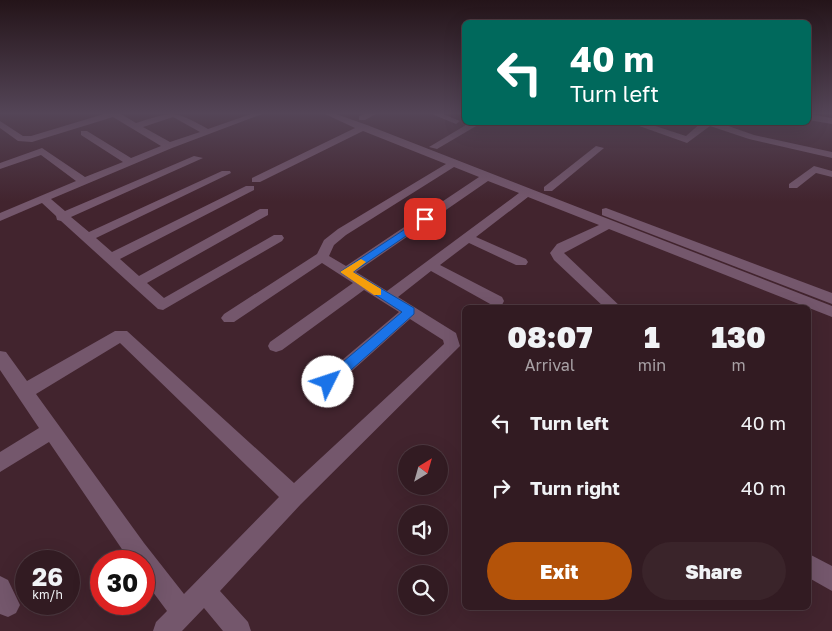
<!DOCTYPE html>
<style>
:root{--surface:#321b22;--page:#3a242a;--text:#f1f3f6;--muted:#a8a1a5;--line:#4d3940;--accent:#b45309}
body{margin:0;font-family:"Golos Text",sans-serif;background:var(--page);color:var(--text);height:100vh;display:flex;flex-direction:column;font-size:19px;white-space:nowrap}
*{box-sizing:border-box;margin:0}
p{font-size:16px;color:var(--muted)}
.icon{flex:none;width:28px;height:28px;fill:none;stroke:currentColor;stroke-width:2;stroke-linecap:round;stroke-linejoin:round}
.map{position:relative;flex:1;overflow:hidden}
.drawer{position:absolute;left:462px;top:305px;width:349px;height:305px;display:flex;flex-direction:column;background:var(--surface);border-radius:8px;box-shadow:0 5px 20px #0002,0 0 0 1px var(--line)}
.drawer>*{flex:none}
.banner{position:absolute;left:462px;top:20px;width:349px;height:105px;border-radius:8px;box-shadow:0 5px 20px #0002,0 0 0 1px var(--line);background:#00695c;color:#fff;overflow:hidden}
.needle{width:32px;rotate:37deg}
.fabs{position:absolute;left:398px;top:445px;display:grid;gap:10px}
.fabs a{display:grid;place-items:center;width:50px;height:50px;border-radius:50%;background:var(--surface);box-shadow:0 5px 20px #0002,0 0 0 1px var(--line);font-size:25px}
.speed{position:absolute;left:15px;top:550px;display:flex;gap:10px;font-size:25px;font-weight:700;text-align:center}
.speed>*{display:grid;place-content:center;width:65px;height:65px;border-radius:50%;background:var(--surface);box-shadow:0 5px 20px #0002,0 0 0 1px var(--line);line-height:1}
.speed small{font-size:12px;font-weight:400}
.speed .limit{border:8px solid #d22;background:#fff;color:#111}
.pin{position:absolute;display:grid;place-items:center;width:42px;height:42px;color:#fff;margin:-21px;border-radius:10px;box-shadow:0 2px 8px #0006}
.me{position:absolute;width:55px;margin:-28px;rotate:49deg;stroke-linejoin:round;filter:drop-shadow(0 0 4px #0008)}
.turn{display:flex;align-items:center;gap:18px;height:105px;padding:0 25px;font-size:22px}
.turn .icon{width:65px;height:65px;stroke-width:2.5}
.turn b{display:block;font-size:35px;line-height:42px}
.eta{display:flex;justify-content:space-evenly;align-items:center;height:85px;text-align:center}
.eta b{font-size:30px;font-weight:800;line-height:35px}
.action{display:flex;gap:10px;margin-top:auto;padding:10px 25px}
.action a{flex:1;height:58px;border-radius:30px;background:var(--accent);color:#fff;font-size:20px;font-weight:800;line-height:58px;text-align:center}
.action a+a{background:var(--page);color:var(--text)}
ul{padding:0;list-style:none}
li{display:flex;align-items:center;gap:15px;height:65px;padding:0 25px}
li div{flex:1}
li b{display:block;font-size:19px}
li em{font-style:normal}
.map>svg:first-child{display:block}
.lines{fill:none;stroke-linecap:round;stroke-linejoin:round}
.minor{fill:#74576c;fill-rule:evenodd}
.route{fill:#1a73e8;stroke:#114b97}
.slow{fill:#f59e0b}
</style>
<div class="map">
<svg width="832" height="631" viewBox="0 0 832 631">
<rect width="100%" height="100%" fill="#42242e"/>
<g class="lines">
<g class="minor">
<path d="M104,114H121L136,123C175,111 173,110 208,129L251,114H262L172,148L51,199L65,211L194,156L203,158L71,217L89,232L222,171H230L231,173L96,238L112,252L246,186H254V190L120,259L139,276L260,209H268V215L147,283L164,298L274,235H282L284,238L282,241L163,310L158,309L61,221L57,220L56,216L42,203L0,221V213L76,181L41,155L0,169V163L42,148L85,177L123,162L81,135V131H87L131,158L161,146L113,117L32,142L18,141L0,128V121L23,136H31ZM173,117L200,132L170,142L143,127Z"/>
<path d="M325,114H336L367,125L832,306V317L609,229L564,253L622,308H605L554,260L550,253L557,244L599,225L528,197L476,237L526,259L528,262L526,265H516L469,243L440,265L502,297L504,301L502,305H492L431,271L398,297L456,333L460,346L301,504L220,591L248,622L251,631H223L204,608L182,631H153L156,622L167,611L144,580V561H130L49,442L0,472V452L39,428L0,370V351L6,352L27,381L115,331H127L294,483L444,344L443,340L410,319L334,387L328,389L322,387L319,382L322,377L399,312L364,290L282,350L276,352L270,350L268,346L270,342L353,283L322,263L234,322H224L221,318L224,314L317,254L324,240L338,229L446,164L363,131L260,182H252V178L355,128ZM454,167L479,177L346,266L329,256L334,245L346,235ZM488,181L519,193L387,291L356,272ZM120,343L279,497L184,594L144,543L36,394Z"/>
<path d="M365,114H376L365,120H359V116Z"/>
<path d="M432,114H443L460,121L456,124Z"/>
<path d="M809,114L832,118V124L809,120Z"/>
<path d="M471,122H483L437,149L429,147Z"/>
<path d="M628,122H643L686,136L702,122H717L754,135L832,152V158L749,139L710,126L687,143Z"/>
<path d="M596,146L604,148L552,191H544V187Z"/>
<path d="M814,166L832,171V177L816,173L797,188H789V184Z"/>
<path d="M606,208L832,293V304L602,215V209Z"/>
<path d="M809,554L832,566V591L809,578Z"/>
<path d="M0,576L8,580L20,605L16,613L8,617L0,614Z"/>
</g>
</g>
<linearGradient id="sky" x2="0" y2="1"><stop stop-color="#241419"/><stop offset="0.56" stop-color="#544557"/><stop offset="1" stop-color="#544557" stop-opacity="0"/></linearGradient>
<rect width="832" height="202" fill="url(#sky)"/>
<path class="route" d="M425,216L429,219L428,221L353,272L414,308V314L333,386H324L322,382L324,378L402,312L340,272Z"/>
<path class="slow" d="M361,259L366,262L353,272L381,289V295H374L340,272Z"/>
</svg>
<div class="fabs">
<a><svg class="needle" viewBox="-14 -14 28 28"><path d="M0-13l5 13h-10z" fill="#e53935"/><path d="M0 13l5-13h-10z" fill="#a8a1a5"/></svg></a>
<a><svg class="icon" aria-label="sound" viewBox="0 0 24 24"><path d="M4 9h4l5-4v14l-5-4H4zM17 9q2 3 0 6"/></svg></a>
<a><svg class="icon" aria-label="search" viewBox="0 0 24 24"><circle cx="10" cy="10" r="6"/><path d="M15 15l6 6"/></svg></a>
</div>
<div class="speed"><div>26<small>km/h</small></div><div class="limit">30</div></div>
<div class="pin" style="left:425px;top:219px;background:#d93025"><svg class="icon" aria-label="arrive" viewBox="0 0 24 24"><path d="M6 21V4h12l-3 4 3 4H6"/></svg></div>
<svg class="me" style="left:328px;top:382px" viewBox="-20 -20 40 40"><circle r="19" fill="#fff"/><path d="M0-13L10 11 0 6-10 11z" fill="#1a73e8"/></svg>
<div class="banner">
<div class="turn"><svg class="icon" aria-label="left" viewBox="0 0 24 24"><path d="M17 20v-9H6M10 6l-5 5 5 5"/></svg><div><b>40 m</b>Turn left</div></div>
</div>
<section class="drawer">
<div class="eta">
<div><b>08:07</b><p>Arrival</p></div>
<div><b>1</b><p>min</p></div>
<div><b>130</b><p>m</p></div>
</div>
<ul>
<li><svg class="icon" aria-label="left" viewBox="0 0 24 24"><path d="M17 20v-9H6M10 6l-5 5 5 5"/></svg><div><b>Turn left</b></div><em>40 m</em></li>
<li><svg class="icon" aria-label="right" viewBox="0 0 24 24"><path d="M7 20v-9h11M14 6l5 5-5 5"/></svg><div><b>Turn right</b></div><em>40 m</em></li>
</ul>
<div class="action"><a>Exit</a><a>Share</a></div>
</section>
</div>
